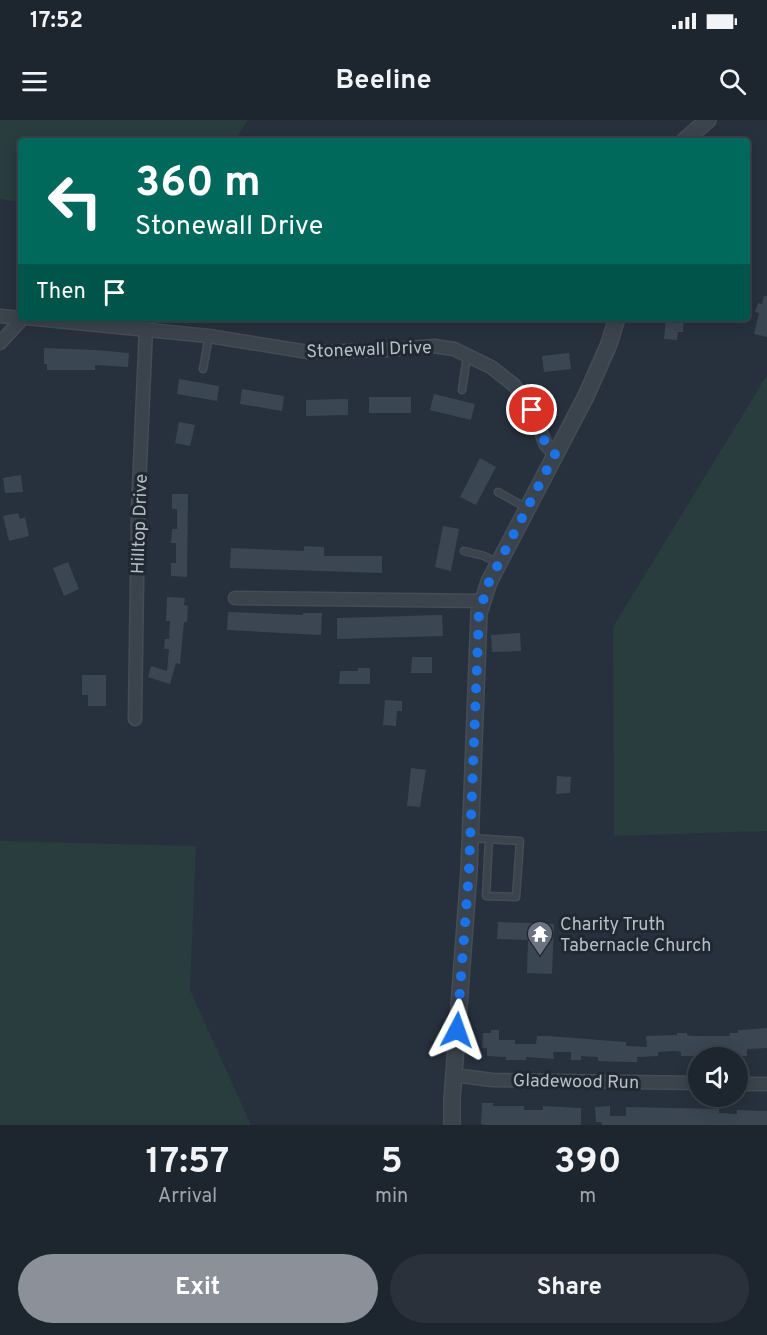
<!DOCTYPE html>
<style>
:root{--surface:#1d252e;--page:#2a313a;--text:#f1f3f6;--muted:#a0a5aa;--line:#3b424a;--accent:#8c9099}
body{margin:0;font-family:Overpass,sans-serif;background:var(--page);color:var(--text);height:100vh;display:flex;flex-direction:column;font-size:22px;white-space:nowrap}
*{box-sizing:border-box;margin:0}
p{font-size:20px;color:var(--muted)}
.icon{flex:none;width:33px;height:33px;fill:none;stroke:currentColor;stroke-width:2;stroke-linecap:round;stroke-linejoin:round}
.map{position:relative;height:1005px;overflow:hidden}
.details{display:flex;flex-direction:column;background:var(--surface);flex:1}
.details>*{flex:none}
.hud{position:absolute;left:18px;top:18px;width:732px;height:183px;border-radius:6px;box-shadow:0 3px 15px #0003,0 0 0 2px var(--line);background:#00695c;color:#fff;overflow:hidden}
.fabs{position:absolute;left:688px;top:927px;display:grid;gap:12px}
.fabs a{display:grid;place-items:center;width:60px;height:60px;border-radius:50%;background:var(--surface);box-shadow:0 3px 15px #0003,0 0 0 2px var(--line);font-size:30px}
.pin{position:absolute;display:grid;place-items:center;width:51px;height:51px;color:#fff;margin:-26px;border:3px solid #fff;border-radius:50%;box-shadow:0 2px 6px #0007}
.me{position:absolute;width:66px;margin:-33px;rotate:4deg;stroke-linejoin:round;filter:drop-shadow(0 0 4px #0008)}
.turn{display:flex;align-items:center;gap:21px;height:126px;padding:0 18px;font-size:27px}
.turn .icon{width:78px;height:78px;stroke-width:2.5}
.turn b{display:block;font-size:42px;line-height:51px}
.then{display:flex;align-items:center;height:57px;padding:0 18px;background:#0003;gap:12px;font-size:22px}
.eta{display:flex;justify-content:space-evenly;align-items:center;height:102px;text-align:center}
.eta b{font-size:36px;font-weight:700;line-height:42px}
.primary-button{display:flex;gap:12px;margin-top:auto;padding:12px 18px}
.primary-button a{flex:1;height:69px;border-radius:36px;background:var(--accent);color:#fff;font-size:24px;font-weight:700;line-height:69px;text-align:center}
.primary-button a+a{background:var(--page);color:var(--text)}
.status{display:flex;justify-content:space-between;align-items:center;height:42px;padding:0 30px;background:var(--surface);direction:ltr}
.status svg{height:16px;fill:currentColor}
header{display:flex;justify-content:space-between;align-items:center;height:78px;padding:0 18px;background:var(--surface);font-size:27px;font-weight:700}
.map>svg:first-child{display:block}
.green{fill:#293c3e}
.building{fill:#3a4652}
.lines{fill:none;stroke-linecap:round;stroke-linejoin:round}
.service-casing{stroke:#444c56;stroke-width:9}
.minor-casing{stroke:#444c56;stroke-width:15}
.tertiary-casing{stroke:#444c56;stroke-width:18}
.service{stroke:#3b434d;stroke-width:6}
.minor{stroke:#3b434d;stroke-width:12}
.tertiary{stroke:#3b434d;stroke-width:15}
.route{stroke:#1a73e8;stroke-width:10;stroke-dasharray:0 18}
.labels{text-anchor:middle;stroke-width:6;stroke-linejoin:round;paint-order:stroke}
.street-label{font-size:18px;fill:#b7bec8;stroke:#202832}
.poi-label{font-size:18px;fill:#b7bec8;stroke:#202832;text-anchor:start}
</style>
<div class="status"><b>17:52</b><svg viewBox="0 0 49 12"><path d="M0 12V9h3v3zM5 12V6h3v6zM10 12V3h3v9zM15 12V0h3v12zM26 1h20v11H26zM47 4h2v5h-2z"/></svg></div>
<header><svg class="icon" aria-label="menu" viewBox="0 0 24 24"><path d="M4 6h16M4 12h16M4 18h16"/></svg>Beeline<svg class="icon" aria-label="search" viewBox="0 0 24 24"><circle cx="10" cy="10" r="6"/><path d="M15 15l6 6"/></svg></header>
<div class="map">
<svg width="767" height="1005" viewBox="0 0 767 1005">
<rect width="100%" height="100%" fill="#27313d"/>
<g class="green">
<path d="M0,0H248L234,21H21V82L0,79Z"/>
<path d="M767,255V711L614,716L613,507Z"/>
<path d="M0,721L196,726L190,870L251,1005H0Z"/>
</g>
<g class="building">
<path d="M764,176H767V217L754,214L759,193L755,192L758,183L762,184Z"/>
<path d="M666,198H684L683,212H678L677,220L664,219Z"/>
<path d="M44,228L96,230L129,233L128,247L95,245V250H47V244H44Z"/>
<path d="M569,233L571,249L544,252L542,236Z"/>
<path d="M179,259L219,266L217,281L177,274Z"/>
<path d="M242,269L284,276L282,291L240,284Z"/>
<path d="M434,274L475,284L471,300L430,290Z"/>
<rect x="369" y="277" width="42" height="16"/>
<path d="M348,279V295L306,296V280Z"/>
<path d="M179,302L195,305L190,326L175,323Z"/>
<path d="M480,338L496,347L476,385L460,377Z"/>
<path d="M21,355L23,372L5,373L3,358Z"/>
<path d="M172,374H188L187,457L171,456V443H176V423H171L172,409H177V389H172Z"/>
<path d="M18,393L20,399L25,397L29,416L9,421L3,396Z"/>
<path d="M443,406L459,409L451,451L435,447Z"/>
<path d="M304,426L324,427V436H382V453L230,448L231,428L304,431Z"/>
<path d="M68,442L79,469L64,476L53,448Z"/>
<path d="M167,477L185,478L184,485L188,486L187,502H184L180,544L176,543L170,564L148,557L151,546L167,551L169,529H164L165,519H169L170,501H166Z"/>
<path d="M228,492L303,495V493H322L321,515L227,510Z"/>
<path d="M442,495L443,516L337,519V498Z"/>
<path d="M520,513L521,531L492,532L491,515Z"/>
<path d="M412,537H432V553H411Z"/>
<path d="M358,548H370V564H339L340,551H358Z"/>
<path d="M82,555H106V586H88V575H82Z"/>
<path d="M385,580L402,581V591H397L396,606L383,605Z"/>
<path d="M411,648L426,650L420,687L407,686Z"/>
<path d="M557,656L571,657L570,673L556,674Z"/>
<path d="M498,802L554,804L552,854L527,853L528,820L497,819Z"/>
<path d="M767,908V928L747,929V936H681V932L675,931L658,932V936L637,937V942H626L598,941V937L581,936V940H571V932H553L554,939L526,937V940H506V937L487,936V928H482L483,913H491V910H499V920H515V924H536L537,916H548L626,922V926L647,927L646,916L677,915V913H687V915L691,916H730V913H738V910H740Z"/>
<path d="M482,983H493V986H524V990H543V986L581,988V1003L580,1005H486L481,1004Z"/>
<path d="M610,986V996H626V987L719,989V993L737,994V990L767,991V1005H602L601,1002H596L595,987Z"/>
</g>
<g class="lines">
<defs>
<g id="service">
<path d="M203,249L209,216"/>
<path d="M462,270L467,236"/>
<path d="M498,372L527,388"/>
<path d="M464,431L484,436L498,443"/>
<path d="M471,718L520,721L516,777L486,776L489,719"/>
</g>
<g id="minor">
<path d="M0,196L21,198"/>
<path d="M26,198L209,216L308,232L387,230L434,226L454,229L491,247L514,265L532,290L546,325L555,334"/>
<path d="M0,223L23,198"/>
<path d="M235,478L483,481"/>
<path d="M135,599L138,390L146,208"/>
<path d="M454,955L492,960L699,963"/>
<path d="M738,964H767"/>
</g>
<g id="tertiary">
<path d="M684,21L708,0"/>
<path d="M452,1005V980L469,751L479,493L489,462L586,276L609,224L617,198"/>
</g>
</defs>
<use href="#service" class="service-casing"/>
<use href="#minor" class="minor-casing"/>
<use href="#tertiary" class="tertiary-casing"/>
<use href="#service" class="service"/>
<use href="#minor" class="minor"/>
<use href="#tertiary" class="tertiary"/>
</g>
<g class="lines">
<path class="route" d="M457,910L469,751L479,493L489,462L555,334L546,325L532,290"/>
</g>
<defs>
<symbol id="temple-pin" viewBox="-11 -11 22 30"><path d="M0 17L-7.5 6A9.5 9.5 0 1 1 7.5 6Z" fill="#6b7280" stroke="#202832"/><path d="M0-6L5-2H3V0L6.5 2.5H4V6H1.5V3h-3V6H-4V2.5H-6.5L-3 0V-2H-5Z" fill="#fff"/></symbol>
</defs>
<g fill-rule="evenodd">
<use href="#temple-pin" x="525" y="799" width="30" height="40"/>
</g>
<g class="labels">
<g class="street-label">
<text transform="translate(369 229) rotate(-2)" y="6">Stonewall Drive</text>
<text transform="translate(139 404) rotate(-88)" y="6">Hilltop Drive</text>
<text transform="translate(576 961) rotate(1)" y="6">Gladewood Run</text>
</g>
<g class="poi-label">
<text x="560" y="810">Charity Truth<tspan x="560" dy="21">Tabernacle Church</tspan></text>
</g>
</g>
</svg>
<div class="fabs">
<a><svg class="icon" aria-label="sound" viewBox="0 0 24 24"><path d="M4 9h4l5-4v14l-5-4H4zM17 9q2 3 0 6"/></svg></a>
</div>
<div class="pin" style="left:532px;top:290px;background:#d93025"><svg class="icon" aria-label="arrive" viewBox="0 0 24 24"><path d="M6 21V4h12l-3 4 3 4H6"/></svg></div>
<svg class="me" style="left:457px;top:910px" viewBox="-20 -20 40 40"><path d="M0-17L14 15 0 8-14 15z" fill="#1a73e8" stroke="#fff" stroke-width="4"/></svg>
<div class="hud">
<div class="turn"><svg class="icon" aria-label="left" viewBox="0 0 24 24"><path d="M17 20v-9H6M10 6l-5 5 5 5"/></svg><div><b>360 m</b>Stonewall Drive</div></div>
<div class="then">Then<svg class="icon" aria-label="arrive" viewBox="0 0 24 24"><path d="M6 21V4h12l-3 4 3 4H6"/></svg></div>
</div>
</div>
<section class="details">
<div class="eta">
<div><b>17:57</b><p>Arrival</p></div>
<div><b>5</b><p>min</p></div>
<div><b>390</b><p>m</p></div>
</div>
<div class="primary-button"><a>Exit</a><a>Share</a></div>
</section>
